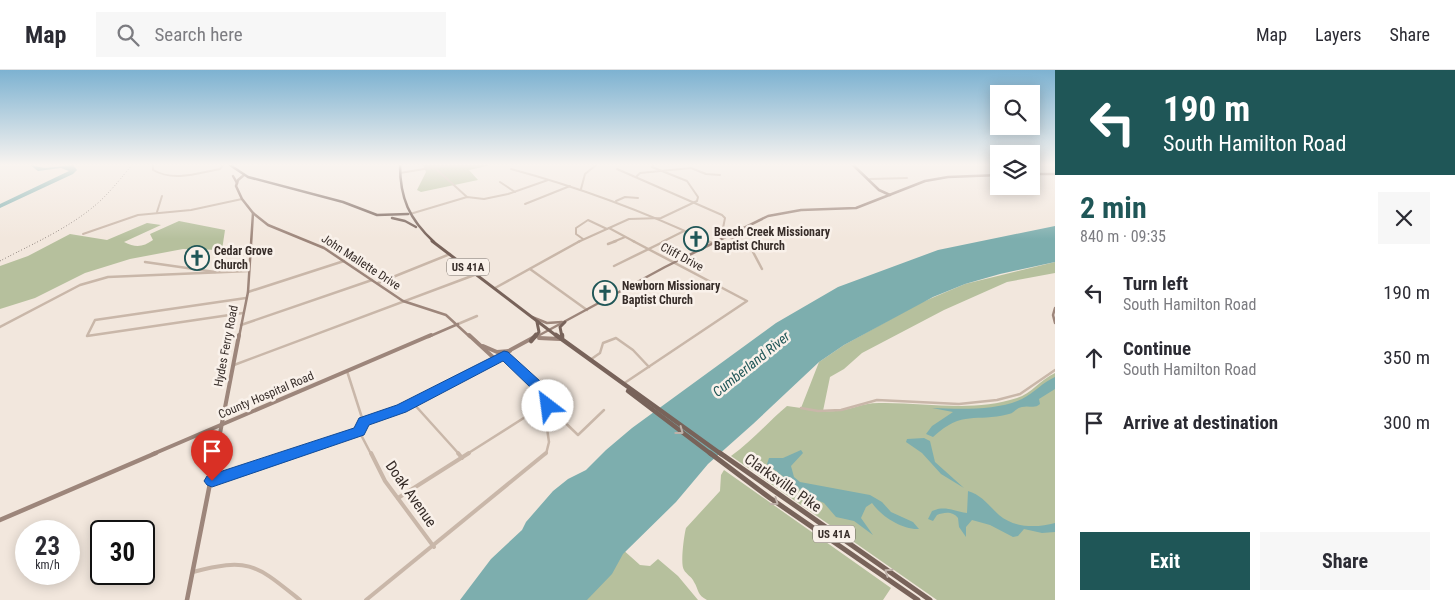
<!DOCTYPE html>
<meta charset="utf-8">
<style>
:root{--surface:#fff;--page:#f7f7f7;--text:#2b2b33;--muted:#7c7c81;--line:#e1e1e2;--accent:#1f5657}
body{margin:0;font-family:"Roboto Condensed",sans-serif;background:var(--page);color:var(--text);height:100vh;display:flex;flex-direction:column;font-size:19px;white-space:nowrap}
*{box-sizing:border-box;margin:0}
p{font-size:16px;color:var(--muted)}
.icon{flex:none;width:28px;height:28px;fill:none;stroke:currentColor;stroke-width:2;stroke-linecap:round;stroke-linejoin:round}
.map{position:relative;flex:1;overflow:hidden}
.drawer{display:flex;flex-direction:column;background:var(--surface);width:400px}
.drawer>*{flex:none}
.top-card{background:#1f5657;color:#fff;overflow:hidden}
.tools{position:absolute;left:990px;top:15px;display:grid;gap:10px}
.tools a{display:grid;place-items:center;width:50px;height:50px;border-radius:0px;background:var(--surface);box-shadow:0 2px 12px #0003;font-size:25px}
.speed{position:absolute;left:15px;top:450px;display:flex;gap:10px;font-size:25px;font-weight:700;text-align:center}
.speed>*{display:grid;place-content:center;width:65px;height:65px;border-radius:50%;background:var(--surface);box-shadow:0 2px 12px #0003;line-height:1}
.speed small{font-size:12px;font-weight:400}
.speed .limit{border:2px solid #111;border-radius:8px;background:#fff;color:#111}
.pin{position:absolute;display:grid;place-items:center;width:42px;height:42px;color:#fff;margin:-51px -21px;border-radius:50% 50% 50% 0;rotate:-45deg;box-shadow:0 0 5px #0007}
.pin .icon{rotate:45deg}
.me{position:absolute;width:55px;margin:-28px;rotate:330deg;stroke-linejoin:round;filter:drop-shadow(0 0 4px #0008)}
.turn{display:flex;align-items:center;gap:18px;height:105px;padding:0 25px;font-size:22px}
.turn .icon{width:65px;height:65px;stroke-width:2.5}
.turn b{display:block;font-size:35px;line-height:42px}
.round{display:grid;place-items:center;flex:none;width:52px;height:52px;border-radius:0px;background:var(--page)}
.headline{display:flex;align-items:center;justify-content:space-between;height:85px;padding:0 25px}
h1{font-size:30px;font-weight:700;line-height:38px;color:var(--accent)}
.button{display:flex;gap:10px;margin-top:auto;padding:10px 25px}
.button a{flex:1;height:58px;border-radius:0px;background:var(--accent);color:#fff;font-size:20px;font-weight:700;line-height:58px;text-align:center}
.button a+a{background:var(--page);color:var(--text)}
ul{padding:0;list-style:none}
li{display:flex;align-items:center;gap:15px;height:65px;padding:0 25px}
li div{flex:1}
li b{display:block;font-size:19px}
li em{font-style:normal}
header{display:flex;align-items:center;gap:30px;box-sizing:border-box;height:70px;padding:0 25px;background:var(--surface);border-bottom:1px solid var(--line)}
header strong{font-size:24px}
nav{display:flex;gap:28px;margin-inline-start:auto;font-size:18px}
.search{width:350px;height:45px;background:var(--page);display:flex;align-items:center;gap:12px;box-sizing:border-box;padding:0 18px;border-radius:0px;color:var(--muted);font-size:19px}
main{display:flex;flex:1;min-height:0}
.map>svg:first-child{display:block}
.green{fill:#b6c09d}
.water{fill:#7daeae}
.lines{fill:none;stroke-linecap:round;stroke-linejoin:round}
.street-far2{stroke:#c9b7a9;stroke-width:2}
.street-far1{stroke:#c9b7a9;stroke-width:2.5}
.street{stroke:#c9b7a9;stroke-width:4}
.secondary-far2{stroke:#9d867b;stroke-width:2.5}
.secondary-far1{stroke:#9d867b;stroke-width:4}
.secondary{stroke:#9d867b;stroke-width:4.5}
.primary-far3{stroke:#78635a;stroke-width:2.5}
.primary-far2{stroke:#78635a;stroke-width:3}
.primary-far1{stroke:#78635a;stroke-width:4.5}
.primary{stroke:#78635a;stroke-width:5}
.rail{stroke:#372d29;stroke-width:1;stroke-dasharray:0.5 2.5;stroke-linecap:butt}
.oneway{stroke:#bfb1a9}
.route{fill:#1a73e8;stroke:#114b97}
.labels{text-anchor:middle;stroke-width:5;stroke-linejoin:round;paint-order:stroke}
.shield{fill:#f9f1ea;stroke:#716863;stroke-width:1}
.shield-label{font-size:11px;font-weight:bold;fill:#372d29}
.poi-label{font-size:12px;font-weight:bold;fill:#372d29;stroke:#f9f1ea;text-anchor:start}
.street-label{font-size:12px;fill:#372d29;stroke:#f9f1ea}
.water-label{font-size:14px;font-style:italic;fill:#1f5657;stroke:#f9f1ea}
.near-street-label{font-size:15px;fill:#372d29;stroke:#f9f1ea}
</style>
<header>
<strong>Map</strong>
<div class="search"><svg class="icon" aria-label="search" viewBox="0 0 24 24"><circle cx="10" cy="10" r="6"/><path d="M15 15l6 6"/></svg>Search here</div>
<nav><a>Map</a><a>Layers</a><a>Share</a></nav>
</header>
<main>
<div class="map">
<svg width="1055" height="530" viewBox="0 0 1055 530">
<rect width="100%" height="100%" fill="#f2e7dd"/>
<g class="green">
<path d="M423,95H491L469,100L478,110L421,122L417,120L426,102Z"/>
<path d="M179,151L225,160L222,180L183,179L130,189L85,203L35,228L0,239V196L28,186L70,164L107,170L147,153L161,155L124,172C136,178 143,177 153,170L150,164Z"/>
<path d="M1055,192V203L1007,212L944,240L862,283L844,299L830,307L823,341C847,343 859,333 879,333C924,332 972,343 1017,328C1031,324 1041,309 1055,303V530H937L731,386C752,371 767,353 787,336L801,338L819,292L844,275L920,233L965,214Z"/>
<path d="M724,400L891,518L883,530H707C697,525 699,520 694,512C692,507 686,504 684,500C680,495 684,465 686,458L720,421L721,405Z"/>
<path d="M621,478L640,495L650,496L658,489L678,506L698,530H578Z"/>
</g>
<g class="water">
<path d="M30,95L45,98L73,95L77,100L73,104L0,138V134L69,101L61,98L38,101Z"/>
<path d="M1055,156V192L1000,204L965,214L933,227L844,275L819,292L753,354L708,394L676,432L623,484L612,504L587,530H460L491,489L522,460L526,452L553,421L568,409L586,400L606,380L632,358L776,253L838,217L938,180Z"/>
<path d="M1055,307V319L1039,329L1040,334C1035,339 1029,335 1022,337C1016,338 1014,343 1009,344C974,353 964,339 933,367L926,364L932,356L953,342L932,338C958,339 998,341 1022,329C1034,323 1043,312 1055,307Z"/>
<path d="M924,368L930,371L935,392L964,418L941,404L922,383L906,372L907,369Z"/>
<path d="M801,380L803,383L791,396L794,407L800,412L870,425L882,432L891,442L913,452L919,459C902,460 881,446 872,433L866,437L861,448L873,465L854,451L836,447L824,433L808,426L767,394L769,388H783Z"/>
<path d="M968,421C982,425 989,436 999,445C1014,458 1037,458 1055,453V462L1042,463L1024,459L1018,466L1013,467L990,455L972,450L966,457V467L959,457L958,448C953,441 944,442 937,445L933,451L928,449L932,441C945,435 953,441 967,443Z"/>
</g>
<g class="lines">
<g class="street-far2">
<path d="M153,95V100C174,112 198,103 220,99L223,95"/>
<path d="M435,98L467,127"/>
<path d="M511,99C582,118 643,141 709,172"/>
<path d="M617,99L722,145L725,148L722,163L738,172"/>
<path d="M400,103L448,95"/>
<path d="M636,107L640,103L691,98L706,104L720,105"/>
<path d="M870,109L907,108"/>
<path d="M500,112L515,122"/>
<path d="M581,119L585,104L596,95"/>
<path d="M616,131L625,127L638,128"/>
<path d="M525,134L570,116"/>
<path d="M157,142L162,126"/>
<path d="M410,144L467,127L484,129L508,124L548,110"/>
<path d="M609,158L635,172"/>
<path d="M83,164L138,145L191,140L242,129"/>
<path d="M583,169L576,164V158L588,150L607,159"/>
<path d="M578,172L629,149L661,148L697,131L698,127L687,111L652,97L654,95"/>
<path d="M613,172L625,167"/>
<path d="M662,172L684,161"/>
</g>
<g class="street-far1">
<path d="M707,171L712,173"/>
<path d="M735,171L752,180L762,199"/>
<path d="M608,174L616,171"/>
<path d="M145,192L215,202"/>
<path d="M614,196L665,171"/>
<path d="M530,199L587,240"/>
<path d="M378,213L450,184"/>
<path d="M495,218L580,171"/>
<path d="M248,222L344,191"/>
<path d="M243,243L87,266L95,250L246,228"/>
<path d="M458,254L477,246"/>
<path d="M241,255L372,210"/>
<path d="M0,257L80,215L108,207L249,201"/>
<path d="M504,285L536,315L544,332"/>
<path d="M590,290L600,283L603,273L616,268L633,280L649,297"/>
<path d="M234,295L477,204"/>
<path d="M347,301L363,351"/>
<path d="M623,314L747,231L633,171"/>
<circle cx="544" cy="335" r="3"/>
<path d="M413,333L459,384"/>
<path d="M548,336L578,365L604,340"/>
<path d="M544,338L549,372L546,384"/>
<path d="M801,338L818,341L841,340L877,330L959,334L997,330L1020,324L1055,300"/>
<path d="M359,361L371,384"/>
<path d="M467,384L541,337"/>
</g>
<g class="street">
<path d="M371,383L385,411L434,477"/>
<path d="M458,383L462,388"/>
<path d="M398,428L469,383"/>
<path d="M193,502C250,487 256,495 300,530"/>
<path d="M366,530L546,383"/>
</g>
<g class="secondary-far2">
<path d="M853,95L879,120L890,125"/>
<path d="M1031,104H1055"/>
<path d="M244,105L238,110L236,116L242,129L253,143L268,155L324,178L403,231L446,245L470,267"/>
<path d="M233,106L237,113"/>
<path d="M1055,238L1053,245L1055,253"/>
<path d="M532,247L547,253L562,252"/>
<path d="M239,267L248,222L253,143"/>
<path d="M428,267L458,254"/>
<path d="M536,267L665,197L768,146L801,140L856,138L925,111L948,107L999,105"/>
</g>
<g class="secondary-far1">
<path d="M469,265L495,289"/>
<path d="M539,268L560,269"/>
<path d="M483,276L497,282L510,281"/>
<path d="M153,384L431,265"/>
<path d="M216,384L239,265"/>
<path d="M290,384L359,361L363,351L402,339L538,265"/>
</g>
<g class="secondary">
<path d="M212,411L294,383"/>
<path d="M0,450L156,383"/>
<path d="M187,530L216,383"/>
</g>
<g class="primary-far3">
<path d="M230,95L248,107L343,132L377,145L408,144"/>
<path d="M400,95C400,128 409,149 434,172"/>
<path d="M392,148L405,151L416,157"/>
</g>
<g class="primary-far2">
<path d="M432,171L558,267"/>
<path d="M535,267L539,262L537,252"/>
<path d="M562,267L560,257L565,252"/>
</g>
<g class="primary-far1">
<path d="M556,265L721,384"/>
<path d="M562,265V268"/>
<path d="M531,271L536,265"/>
<path d="M628,321L711,384"/>
</g>
<g class="primary">
<path d="M710,383L770,428L918,530"/>
<path d="M720,383L930,530"/>
</g>
<path class="rail" d="M0,191C34,173 70,158 99,132C111,121 121,108 132,95"/>
</g>
<defs><path id="oneway-chevron" d="M-2-3.5L2.5 0L-2 3.5" fill="none" stroke-width="1.6" stroke-linecap="round" stroke-linejoin="round" transform="scale(1.25)"/></defs>
<g class="oneway">
<use href="#oneway-chevron" transform="translate(680 361) rotate(37)"/>
<use href="#oneway-chevron" transform="translate(775 432) rotate(35)"/>
<use href="#oneway-chevron" transform="translate(888 502) rotate(-145)"/>
</g>
<linearGradient id="sky" x2="0" y2="1"><stop stop-color="#7db2d1"/><stop offset="0.56" stop-color="#f9f4f0"/><stop offset="1" stop-color="#f9f4f0" stop-opacity="0"/></linearGradient>
<rect width="1055" height="169" fill="url(#sky)"/>
<path class="route" d="M504,281L508,282L540,311L554,336L552,339H543L531,318L503,291L406,342L369,355L364,365L212,417L207,415L204,411L207,406L354,358L359,348L397,335Z"/>
<defs>
<symbol id="church-ring" viewBox="-11 -11 22 22"><circle r="9.5" fill="#f9f1ea" stroke="#1f5657" stroke-width="1.5"/><path d="M-1.2-6h2.4v3.5h3.3v2.4h-3.3V6h-2.4V-.1h-3.3v-2.4h3.3Z" fill="#1f5657"/></symbol>
</defs>
<g fill-rule="evenodd">
<use href="#church-ring" x="682" y="155" width="28" height="28"/>
<use href="#church-ring" x="183" y="174" width="28" height="28"/>
<use href="#church-ring" x="591" y="209" width="28" height="28"/>
</g>
<g class="labels">
<g class="shield">
<rect x="447" y="188.5" width="42" height="17" rx="4"/>
<rect x="813" y="455.5" width="42" height="17" rx="4"/>
</g>
<g class="shield-label">
<text x="468" y="201">US 41A</text>
<text x="834" y="468">US 41A</text>
</g>
<g class="poi-label">
<text x="714" y="166">Beech Creek Missionary<tspan x="714" dy="14">Baptist Church</tspan></text>
<text x="214" y="185">Cedar Grove<tspan x="214" dy="14">Church</tspan></text>
<text x="622" y="220">Newborn Missionary<tspan x="622" dy="14">Baptist Church</tspan></text>
</g>
<g class="street-label">
<text transform="translate(682 187) rotate(28)" y="4">Cliff Drive</text>
<text transform="translate(361 192) rotate(33)" y="4">John Mallette Drive</text>
<text transform="translate(226 276) rotate(-79)" y="4">Hydes Ferry Road</text>
<text transform="translate(266 325) rotate(-23)" y="4">County Hospital Road</text>
</g>
<g class="water-label">
<text transform="translate(751 294) rotate(-39)" y="5">Cumberland River</text>
</g>
<g class="near-street-label">
<text transform="translate(783 413) rotate(35)" y="5">Clarksville Pike</text>
<text transform="translate(411 424) rotate(55)" y="5">Doak Avenue</text>
</g>
</g>
</svg>
<div class="tools">
<a><svg class="icon" aria-label="search" viewBox="0 0 24 24"><circle cx="10" cy="10" r="6"/><path d="M15 15l6 6"/></svg></a>
<a><svg class="icon" aria-label="layers" viewBox="0 0 24 24"><path d="M12 4l9 5-9 5-9-5zM3 14l9 5 9-5"/></svg></a>
</div>
<div class="speed"><div>23<small>km/h</small></div><div class="limit">30</div></div>
<div class="pin" style="left:212px;top:411px;background:#d93025"><svg class="icon" aria-label="arrive" viewBox="0 0 24 24"><path d="M6 21V4h12l-3 4 3 4H6"/></svg></div>
<svg class="me" style="left:548px;top:336px" viewBox="-20 -20 40 40"><circle r="19" fill="#fff"/><path d="M0-13L10 11 0 6-10 11z" fill="#1a73e8"/></svg>
</div>
<section class="drawer">
<div class="top-card">
<div class="turn"><svg class="icon" aria-label="left" viewBox="0 0 24 24"><path d="M17 20v-9H6M10 6l-5 5 5 5"/></svg><div><b>190 m</b>South Hamilton Road</div></div>
</div>
<div class="headline"><div><h1>2 min</h1><p>840 m · 09:35</p></div><a class="round"><svg class="icon" aria-label="close" viewBox="0 0 24 24"><path d="M6 6l12 12M18 6L6 18"/></svg></a></div>
<ul>
<li><svg class="icon" aria-label="left" viewBox="0 0 24 24"><path d="M17 20v-9H6M10 6l-5 5 5 5"/></svg><div><b>Turn left</b><p>South Hamilton Road</p></div><em>190 m</em></li>
<li><svg class="icon" aria-label="ahead" viewBox="0 0 24 24"><path d="M12 20V5M6 11l6-6 6 6"/></svg><div><b>Continue</b><p>South Hamilton Road</p></div><em>350 m</em></li>
<li><svg class="icon" aria-label="arrive" viewBox="0 0 24 24"><path d="M6 21V4h12l-3 4 3 4H6"/></svg><div><b>Arrive at destination</b></div><em>300 m</em></li>
</ul>
<div class="button"><a>Exit</a><a>Share</a></div>
</section>
</main>
